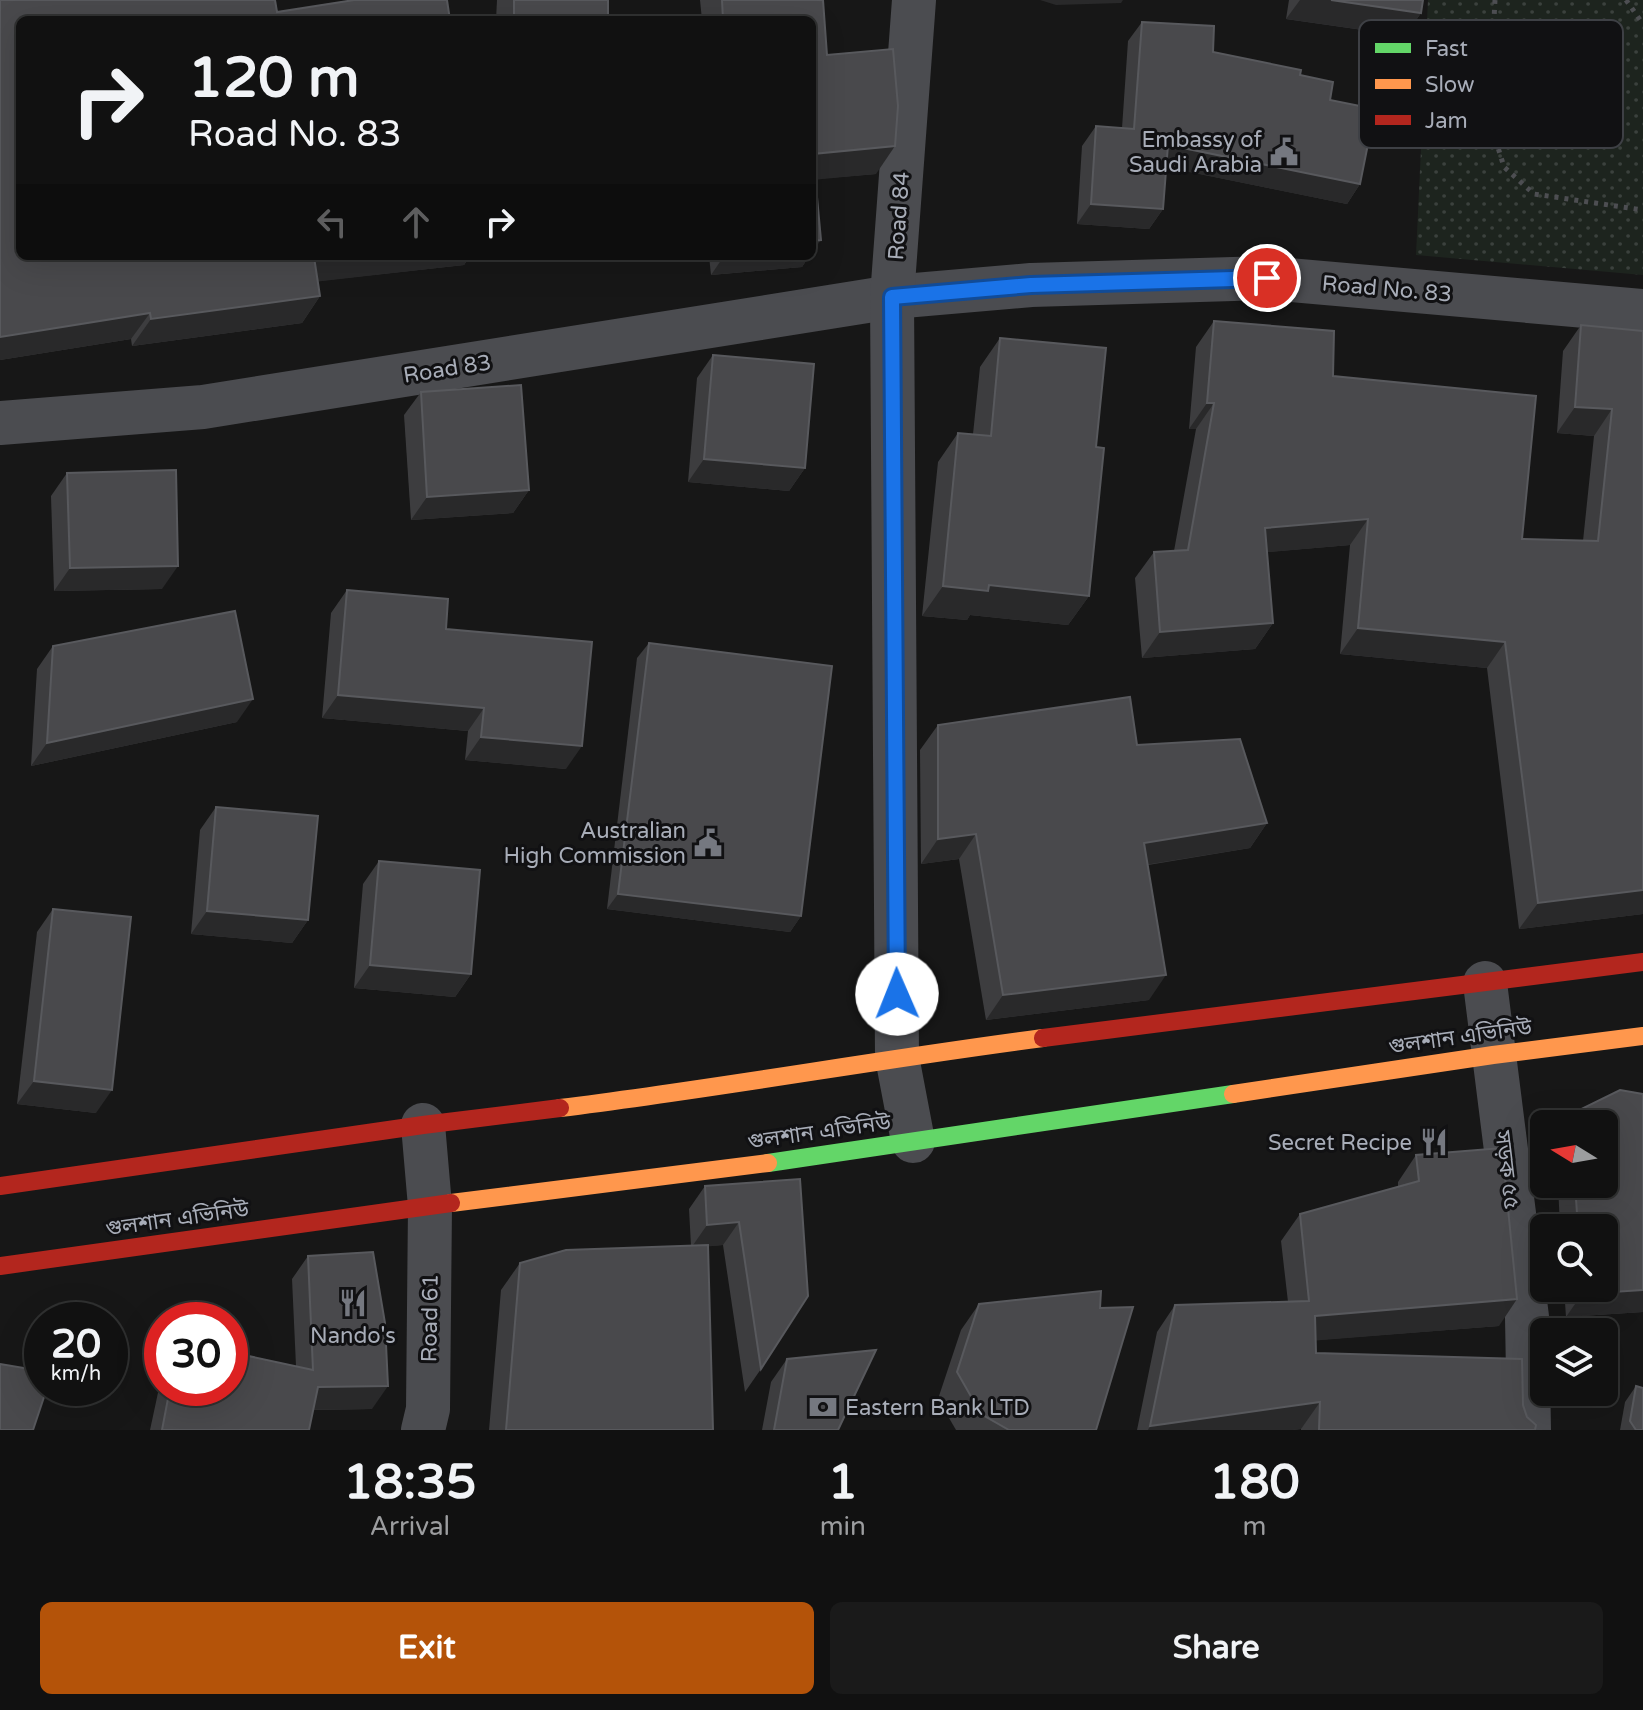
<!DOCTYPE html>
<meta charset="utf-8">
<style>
:root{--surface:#111;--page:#1a1a1a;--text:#f1f3f6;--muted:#9c9d9f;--line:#303131;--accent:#b45309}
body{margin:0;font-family:"Varela Round","Noto Sans Bengali",sans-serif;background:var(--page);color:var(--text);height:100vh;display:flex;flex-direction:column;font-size:30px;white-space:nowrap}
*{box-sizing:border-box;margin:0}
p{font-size:26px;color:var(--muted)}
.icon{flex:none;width:44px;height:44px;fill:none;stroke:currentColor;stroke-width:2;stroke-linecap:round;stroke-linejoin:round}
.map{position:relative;height:1430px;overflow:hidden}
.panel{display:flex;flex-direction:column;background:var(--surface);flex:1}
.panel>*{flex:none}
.banner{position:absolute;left:16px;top:16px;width:800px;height:244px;border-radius:12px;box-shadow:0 8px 32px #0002,0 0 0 2px var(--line);background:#111;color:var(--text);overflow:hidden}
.needle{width:52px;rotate:281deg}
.buttons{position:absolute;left:1530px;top:1110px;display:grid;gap:16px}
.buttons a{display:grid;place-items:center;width:88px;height:88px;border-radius:12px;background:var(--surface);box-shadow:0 8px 32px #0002,0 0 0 2px var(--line);font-size:40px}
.speed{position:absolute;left:24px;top:1302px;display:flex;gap:16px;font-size:40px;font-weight:700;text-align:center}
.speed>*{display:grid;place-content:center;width:104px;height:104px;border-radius:50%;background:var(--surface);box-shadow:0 8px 32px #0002,0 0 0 2px var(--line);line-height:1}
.speed small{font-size:20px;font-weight:400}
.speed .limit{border:12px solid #d22;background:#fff;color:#111}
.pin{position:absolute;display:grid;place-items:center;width:68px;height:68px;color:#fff;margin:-34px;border:4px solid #fff;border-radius:50%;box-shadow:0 2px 8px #0007}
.me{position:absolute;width:88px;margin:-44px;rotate:359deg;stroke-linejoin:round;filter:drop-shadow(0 0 6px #0008)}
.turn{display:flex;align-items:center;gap:28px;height:168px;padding:0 40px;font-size:36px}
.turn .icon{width:104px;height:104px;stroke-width:2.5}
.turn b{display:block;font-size:56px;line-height:68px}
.lanes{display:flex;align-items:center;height:76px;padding:0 40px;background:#0003;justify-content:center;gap:40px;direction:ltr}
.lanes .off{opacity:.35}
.eta{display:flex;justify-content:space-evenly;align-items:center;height:136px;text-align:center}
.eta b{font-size:48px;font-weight:700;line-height:56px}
.primary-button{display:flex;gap:16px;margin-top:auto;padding:16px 40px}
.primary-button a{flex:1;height:92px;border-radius:12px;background:var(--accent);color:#fff;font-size:32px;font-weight:700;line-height:92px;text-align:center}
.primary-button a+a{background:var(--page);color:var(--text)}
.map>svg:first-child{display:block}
.park{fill:url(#park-dots)}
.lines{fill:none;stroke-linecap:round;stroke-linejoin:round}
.path{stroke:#4d4e52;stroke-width:5;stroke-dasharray:4 6;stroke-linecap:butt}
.street{stroke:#4b4c50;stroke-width:44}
.fast{stroke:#63d668;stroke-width:18}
.slow{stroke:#ff974d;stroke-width:18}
.jam{stroke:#b3261e;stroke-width:18}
.wall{fill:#3d3d3f}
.shaded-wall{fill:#29292a}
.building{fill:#49494c;stroke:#58595d;stroke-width:2}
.route-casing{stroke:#114b97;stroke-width:20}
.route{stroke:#1a73e8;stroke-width:14}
.labels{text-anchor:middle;stroke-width:6;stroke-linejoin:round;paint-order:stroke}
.poi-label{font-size:22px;fill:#a8adb8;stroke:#111113;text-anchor:end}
.street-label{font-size:22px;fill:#a8adb8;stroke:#111113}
.key{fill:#111113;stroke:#3e4045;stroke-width:2}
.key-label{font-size:22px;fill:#a8adb8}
</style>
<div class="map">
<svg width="1643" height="1430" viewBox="0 0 1643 1430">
<defs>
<pattern id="park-dots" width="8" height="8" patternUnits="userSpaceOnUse" patternTransform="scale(2)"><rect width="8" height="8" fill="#1d241e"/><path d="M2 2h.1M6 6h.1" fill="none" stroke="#3b413d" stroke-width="1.8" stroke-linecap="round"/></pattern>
</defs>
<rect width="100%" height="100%" fill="#171717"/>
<path class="park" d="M1428,0H1643V275L1416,255Z"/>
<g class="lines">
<g class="path">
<path d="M1495,0L1491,78L1492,128L1504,167L1534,194L1643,210"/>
<path d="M1626,0L1643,24"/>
</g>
<g class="street">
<path d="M0,423L203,407L892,297L1031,285L1267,278L1643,311"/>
<path d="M1485,983L1527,1317L1529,1430"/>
<path d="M423,1125L430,1206L428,1409L423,1430"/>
<path d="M913,1141L897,1057L892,297L914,0"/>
</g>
<path class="fast" d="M768,1163L1233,1094"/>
<g class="slow">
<path d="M1233,1094L1493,1055L1643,1036"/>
<path d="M560,1108C721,1088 881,1059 1043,1038"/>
<path d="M451,1203L768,1163"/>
</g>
<g class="jam">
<path d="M1043,1038L1643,962"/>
<path d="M0,1186L423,1125L560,1108"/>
<path d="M0,1266L451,1203"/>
</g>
</g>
<g class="wall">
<path d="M0,0H275L277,12L354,0H447L450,20H20V256H470L464,265L318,281L320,296L302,323L132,346L131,339L0,360Z"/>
<path d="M497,0H608V20H496Z"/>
<path d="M700,0H823L827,55L876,174L815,179L812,252V20H702Z"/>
<path d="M1289,0H1423L1421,13L1405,36L1286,19Z"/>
<path d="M1142,22L1213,52L1300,75L1330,100L1360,184L1347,204L1166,167L1163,209L1149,229L1077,224L1082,146L1096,126L1122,128L1128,41Z"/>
<path d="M709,256H809L802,267L711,275Z"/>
<path d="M1214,321L1333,376L1522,539L1583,541L1594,436L1557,433L1563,351L1581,325L1643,331V914L1519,929L1487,668L1340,654L1350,545L1267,552L1273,623L1255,649L1142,658L1135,578L1154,552L1174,551L1196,429H1189L1196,347Z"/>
<path d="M1000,338L1096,447L1089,596L1068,625L970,615L967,620L922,616L938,462L958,433L973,434L980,367Z"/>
<path d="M713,355L805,468L789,491L688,482L697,378Z"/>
<path d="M421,392L529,490L513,513L411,520L404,415Z"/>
<path d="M67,473L162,589L54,591L51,496Z"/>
<path d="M347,590L446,629L566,769L465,760L468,731L322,718L331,613Z"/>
<path d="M649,643L801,916L790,932L607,909L637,658Z"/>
<path d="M53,646L237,722L31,766L37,669Z"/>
<path d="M938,725L1137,745L1267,823L1250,848L1148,865L1149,1000L986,1020L959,859L921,864L920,750Z"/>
<path d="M216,807L308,920L292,943L191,934L200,830Z"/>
<path d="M379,861L471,974L455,997L354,988L363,884Z"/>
<path d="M53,909L96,1113L17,1104L37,932Z"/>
<path d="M1620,1090L1643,1094V1312L1566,1317L1564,1288H1604V1228H1560L1558,1184H1604V1124H1564L1571,1114Z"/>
<path d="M1416,1155L1499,1326L1316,1340V1353L1523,1405L1527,1417L1535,1430H1301V1429L1292,1430H1137L1157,1332L1175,1305L1288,1302L1281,1241L1300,1214L1398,1187V1182Z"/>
<path d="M800,1179L761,1369L745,1392L723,1245L708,1246L713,1430H489L501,1290L520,1263L691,1246L689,1209L705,1186Z"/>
<path d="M308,1256L372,1409L313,1410L309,1430H150L162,1374V1388H230L296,1366L292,1279Z"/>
<path d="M979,1304L1100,1308L1096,1430H956L938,1399L961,1330Z"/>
<path d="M787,1359L838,1430H762L771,1382Z"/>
<path d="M1636,1386L1643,1430H1620L1625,1402Z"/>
</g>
<g class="shaded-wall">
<path d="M1040,0H1123L1121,3L1056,5Z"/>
<path d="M1300,0H1331L1421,13L1405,36L1286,19Z"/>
<path d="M1168,145L1360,184L1347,204L1154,165Z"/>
<path d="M895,146L876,174L812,180L813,154Z"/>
<path d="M1091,204L1163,209L1149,229L1077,224Z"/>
<path d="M821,240L812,252V241Z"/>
<path d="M327,256H470L464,265L296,284L314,257Z"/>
<path d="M724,256H809L802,267L711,275Z"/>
<path d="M320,296L302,323L132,346L151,319Z"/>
<path d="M150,313L131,339L0,360V337Z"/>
<path d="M1207,403H1214L1196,429H1189Z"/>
<path d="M1575,407L1612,409L1594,436L1557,433Z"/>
<path d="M704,459L805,468L789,491L688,482Z"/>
<path d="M529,490L513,513L411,520L427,497Z"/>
<path d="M1368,519L1350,545L1247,554L1265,528Z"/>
<path d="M178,566L162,589L54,591L70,568Z"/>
<path d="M989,585L1089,596L1068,625L970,615L967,620L922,616L943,586Z"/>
<path d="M1273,623L1255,649L1142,658L1160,632Z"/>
<path d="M1358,628L1505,642L1487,668L1340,654Z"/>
<path d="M338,695L484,708L468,731L322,718Z"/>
<path d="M253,699L237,722L31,766L47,743Z"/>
<path d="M481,737L582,746L566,769L465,760Z"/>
<path d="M1267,823L1250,848L1126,868L1144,843Z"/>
<path d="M976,834L959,859L921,864L938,839Z"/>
<path d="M1643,890V914L1519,929L1538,903Z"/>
<path d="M618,894L801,916L790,932L607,909Z"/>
<path d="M207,911L308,920L292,943L191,934Z"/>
<path d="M370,965L471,974L455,997L354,988Z"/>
<path d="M1166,975L1149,1000L986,1020L1003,995Z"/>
<path d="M34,1081L112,1090L96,1113L17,1104Z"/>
<path d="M739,1222L723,1245L691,1248L707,1225Z"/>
<path d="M1643,1290V1312L1566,1317L1582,1294Z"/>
<path d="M1517,1299L1499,1326L1297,1342L1315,1316Z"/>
<path d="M388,1386L372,1409L302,1410L318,1387Z"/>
<path d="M1320,1402L1301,1429L1292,1430H1148L1150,1426Z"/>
</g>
<g class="building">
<path d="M0,0H275L277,12L354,0H447L450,20H20V256H327L314,257L320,296L151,319L150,313L0,337Z"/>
<rect x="514" y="0" width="94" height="20"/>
<path d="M722,0H823L827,55L893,49L898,106L895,146L813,154L821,240L812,241V20H723Z"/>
<path d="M1331,0H1423L1421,13Z"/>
<path d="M1142,22L1214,26L1213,52L1301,70L1300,75L1333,82L1330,100L1375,109L1360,184L1168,145L1163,209L1091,204L1096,126L1134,129Z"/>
<path d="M1214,321L1334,331L1333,376L1536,396L1522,539L1598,541L1612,409L1575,407L1581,325L1643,331V890L1538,903L1505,642L1358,628L1368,519L1265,528L1273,623L1160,632L1154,552L1188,550L1214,403H1207Z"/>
<path d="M1000,338L1106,348L1096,447L1104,448L1089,596L989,585L988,591L943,586L958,433L991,436Z"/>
<path d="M713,355L814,364L805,468L704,459Z"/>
<path d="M521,385L529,490L427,497L421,392Z"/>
<path d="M176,470L178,566L70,568L67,473Z"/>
<path d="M347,590L448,599L446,629L592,642L582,746L481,737L484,708L338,695Z"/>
<path d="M235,611L253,699L47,743L53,646Z"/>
<path d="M649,643L832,666L801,916L618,894Z"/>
<path d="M1130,697L1137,745L1240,739L1267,823L1144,843L1166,975L1003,995L976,834L938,839V725Z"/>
<path d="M216,807L318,816L308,920L207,911Z"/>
<path d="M379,861L480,870L471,974L370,965Z"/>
<path d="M53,909L131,917L112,1090L34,1081Z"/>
<path d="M1620,1090L1643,1094V1290L1582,1294V1288H1604V1228H1578L1575,1184H1604V1124H1571V1114Z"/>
<path d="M1502,1148L1517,1299L1315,1316L1316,1353L1522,1359L1523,1405L1527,1417L1536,1425L1535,1430H1319L1320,1402L1150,1426L1175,1305L1309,1301L1300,1214L1419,1181L1416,1155Z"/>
<path d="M800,1179L808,1296L761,1369L739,1222L707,1225L705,1186Z"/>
<path d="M708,1245L713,1430H506L520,1263L566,1250Z"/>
<path d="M373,1252L385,1323L388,1386L318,1387L309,1430H162L170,1388H230V1352L313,1370L308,1256Z"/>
<path d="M1101,1291L1100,1308L1133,1307L1096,1430H1009L981,1414L957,1372L979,1304Z"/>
<path d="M876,1350L838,1430H774L787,1359Z"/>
<path d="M0,1364L42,1371V1388H47L33,1430H0Z"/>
<path d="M1636,1386L1643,1388V1430H1636L1630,1421Z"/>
</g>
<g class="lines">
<defs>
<path id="route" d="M897,994L892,297L1031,285L1267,278"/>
</defs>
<use href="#route" class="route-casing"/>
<use href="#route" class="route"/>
</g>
<defs>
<symbol id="civic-bare" viewBox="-9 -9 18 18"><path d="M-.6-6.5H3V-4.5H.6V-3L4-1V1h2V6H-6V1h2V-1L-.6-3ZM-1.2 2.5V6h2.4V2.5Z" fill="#757880" stroke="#111113" stroke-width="2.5" paint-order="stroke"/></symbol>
<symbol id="restaurant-bare" viewBox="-9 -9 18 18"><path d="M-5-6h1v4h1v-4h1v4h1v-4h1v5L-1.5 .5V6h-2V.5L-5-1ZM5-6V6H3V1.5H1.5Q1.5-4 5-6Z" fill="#757880" stroke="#111113" stroke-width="2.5" paint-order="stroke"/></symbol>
<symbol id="bank-bare" viewBox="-9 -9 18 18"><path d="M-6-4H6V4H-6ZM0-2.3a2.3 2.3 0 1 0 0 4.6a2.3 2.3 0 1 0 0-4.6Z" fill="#757880" stroke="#111113" stroke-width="2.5" paint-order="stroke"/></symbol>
</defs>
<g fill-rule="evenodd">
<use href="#civic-bare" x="1264" y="132" width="40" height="40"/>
<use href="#civic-bare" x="688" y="823" width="40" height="40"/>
<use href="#restaurant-bare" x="1414" y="1122" width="40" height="40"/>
<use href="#restaurant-bare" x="333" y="1283" width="40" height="40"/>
<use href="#bank-bare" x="803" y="1387" width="40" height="40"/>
</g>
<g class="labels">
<g class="poi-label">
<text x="1262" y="147">Embassy of<tspan x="1262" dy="25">Saudi Arabia</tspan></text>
<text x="686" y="838">Australian<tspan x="686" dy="25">High Commission</tspan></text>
<text x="1412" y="1150">Secret Recipe</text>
<text x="353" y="1343" text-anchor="middle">Nando's</text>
<text x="845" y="1415" text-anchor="start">Eastern Bank LTD</text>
</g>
<g class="street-label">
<text transform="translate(898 216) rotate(-86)" y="8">Road 84</text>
<text transform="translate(1387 288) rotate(5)" y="8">Road No. 83</text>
<text transform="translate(447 368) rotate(-9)" y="8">Road 83</text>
<text transform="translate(1460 1036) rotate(-8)" y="8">গুলশান এভিনিউ</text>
<text transform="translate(819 1131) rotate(-8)" y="8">গুলশান এভিনিউ</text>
<text transform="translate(1508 1170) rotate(83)" y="8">সড়ক ৫৫</text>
<text transform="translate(177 1218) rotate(-8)" y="8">গুলশান এভিনিউ</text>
<text transform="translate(429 1318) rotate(-89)" y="8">Road 61</text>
</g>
</g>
<rect x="1359" y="20" width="264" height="128" rx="12" class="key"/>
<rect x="1375" y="43" width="36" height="10" fill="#63d668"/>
<rect x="1375" y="79" width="36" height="10" fill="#ff974d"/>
<rect x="1375" y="115" width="36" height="10" fill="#b3261e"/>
<g class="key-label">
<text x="1425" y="56">Fast</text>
<text x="1425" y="92">Slow</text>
<text x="1425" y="128">Jam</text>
</g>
</svg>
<div class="buttons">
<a><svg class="needle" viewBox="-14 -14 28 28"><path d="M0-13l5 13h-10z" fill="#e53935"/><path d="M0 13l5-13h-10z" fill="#9c9d9f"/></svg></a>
<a><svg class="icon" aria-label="search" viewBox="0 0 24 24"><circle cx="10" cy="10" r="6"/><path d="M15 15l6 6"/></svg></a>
<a><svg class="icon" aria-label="layers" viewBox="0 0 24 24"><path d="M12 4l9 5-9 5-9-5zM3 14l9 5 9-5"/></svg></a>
</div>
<div class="speed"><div>20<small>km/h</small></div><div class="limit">30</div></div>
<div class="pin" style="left:1267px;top:278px;background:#d93025"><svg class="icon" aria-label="arrive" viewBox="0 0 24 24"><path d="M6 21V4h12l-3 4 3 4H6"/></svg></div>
<svg class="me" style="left:897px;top:994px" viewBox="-20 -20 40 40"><circle r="19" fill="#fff"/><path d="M0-13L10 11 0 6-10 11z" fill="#1a73e8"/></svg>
<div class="banner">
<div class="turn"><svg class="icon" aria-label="right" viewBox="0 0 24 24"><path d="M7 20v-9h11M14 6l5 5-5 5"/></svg><div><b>120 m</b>Road No. 83</div></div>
<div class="lanes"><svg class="icon off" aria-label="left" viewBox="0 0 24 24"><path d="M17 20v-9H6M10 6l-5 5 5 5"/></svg><svg class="icon off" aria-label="ahead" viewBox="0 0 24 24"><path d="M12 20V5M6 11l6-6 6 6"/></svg><svg class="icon" aria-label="right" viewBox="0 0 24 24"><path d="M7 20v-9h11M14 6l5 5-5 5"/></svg></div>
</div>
</div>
<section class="panel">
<div class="eta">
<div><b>18:35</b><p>Arrival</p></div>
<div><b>1</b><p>min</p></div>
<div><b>180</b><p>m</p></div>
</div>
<div class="primary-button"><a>Exit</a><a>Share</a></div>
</section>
